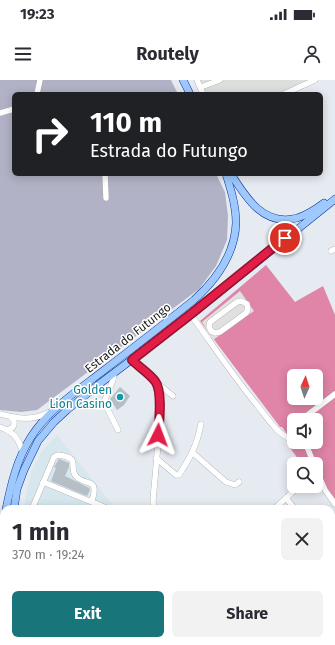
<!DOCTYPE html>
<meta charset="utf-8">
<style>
:root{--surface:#fff;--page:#f2f2f3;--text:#2b2b33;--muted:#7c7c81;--accent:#187579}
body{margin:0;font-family:"Fira Sans",sans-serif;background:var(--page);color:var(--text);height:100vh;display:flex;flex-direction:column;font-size:15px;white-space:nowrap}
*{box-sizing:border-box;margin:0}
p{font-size:13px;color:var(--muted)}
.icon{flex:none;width:22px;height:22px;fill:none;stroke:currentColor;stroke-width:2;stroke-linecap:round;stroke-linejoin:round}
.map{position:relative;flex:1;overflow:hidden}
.details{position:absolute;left:0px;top:425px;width:335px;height:140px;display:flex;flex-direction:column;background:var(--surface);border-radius:12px 12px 0 0;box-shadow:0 2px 10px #0003}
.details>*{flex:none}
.top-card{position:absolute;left:12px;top:12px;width:311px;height:84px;border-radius:6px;box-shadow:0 2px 10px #0003;background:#202124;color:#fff;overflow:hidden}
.needle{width:26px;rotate:3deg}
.controls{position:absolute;left:287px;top:289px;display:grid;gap:8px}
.controls a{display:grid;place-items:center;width:36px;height:36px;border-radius:6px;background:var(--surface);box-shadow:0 2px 10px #0003;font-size:20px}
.pin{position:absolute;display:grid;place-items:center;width:34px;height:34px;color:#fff;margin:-17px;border:2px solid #fff;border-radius:50%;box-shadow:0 1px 4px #0007}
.me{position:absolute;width:44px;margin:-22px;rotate:3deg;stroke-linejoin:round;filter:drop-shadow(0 0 3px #0008)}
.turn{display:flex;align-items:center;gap:14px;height:84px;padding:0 12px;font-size:18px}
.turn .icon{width:52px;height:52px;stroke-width:2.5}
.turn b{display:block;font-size:28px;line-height:34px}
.round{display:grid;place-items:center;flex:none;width:42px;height:42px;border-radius:6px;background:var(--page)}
.head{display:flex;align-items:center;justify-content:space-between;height:68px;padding:0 12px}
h1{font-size:24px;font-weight:700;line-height:30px}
.primary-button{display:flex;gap:8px;margin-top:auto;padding:8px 12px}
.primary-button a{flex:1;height:46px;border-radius:6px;background:var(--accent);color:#fff;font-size:16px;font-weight:700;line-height:46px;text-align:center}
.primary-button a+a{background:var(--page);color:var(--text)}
.status{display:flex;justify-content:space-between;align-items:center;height:28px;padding:0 20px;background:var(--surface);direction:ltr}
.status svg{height:11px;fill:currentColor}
header{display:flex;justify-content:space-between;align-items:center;height:52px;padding:0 12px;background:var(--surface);font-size:18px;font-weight:700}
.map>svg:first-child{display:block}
.residential{fill:#dddede}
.military{fill:#d6e8ee}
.construction{fill:#b2b2c6}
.pitch{fill:#e084a8;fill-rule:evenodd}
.parking{fill:#e0e0e0}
.building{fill:#b6bec6}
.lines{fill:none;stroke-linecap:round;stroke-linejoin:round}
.minor-casing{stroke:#9a9a9a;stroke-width:6}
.major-casing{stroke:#00359c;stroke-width:8}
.minor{stroke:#fff;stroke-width:5.5}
.major{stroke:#9fc8fd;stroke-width:7}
.route-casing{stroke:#92132f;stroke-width:10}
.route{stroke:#e11d48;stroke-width:7}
.culture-dot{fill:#0f9aa8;stroke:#fff;stroke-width:1.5}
.labels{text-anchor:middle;stroke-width:3;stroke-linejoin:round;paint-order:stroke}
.street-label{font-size:12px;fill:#202020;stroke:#fff}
.culture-label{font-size:12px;fill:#0d838f;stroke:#fff;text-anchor:end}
</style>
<div class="status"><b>19:23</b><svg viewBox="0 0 49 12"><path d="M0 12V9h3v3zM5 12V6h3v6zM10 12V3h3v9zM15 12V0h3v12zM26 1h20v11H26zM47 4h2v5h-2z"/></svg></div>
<header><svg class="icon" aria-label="menu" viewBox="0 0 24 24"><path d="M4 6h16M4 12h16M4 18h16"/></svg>Routely<svg class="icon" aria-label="person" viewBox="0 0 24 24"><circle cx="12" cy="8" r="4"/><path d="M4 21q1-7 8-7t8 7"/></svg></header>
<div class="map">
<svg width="335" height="565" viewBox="0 0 335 565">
<rect width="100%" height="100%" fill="#e6eaf1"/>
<path class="residential" d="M194,0H309L278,14H201Z"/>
<g class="military">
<path d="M57,355L116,429H24L26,415L32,390L42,371Z"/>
<path d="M52,561H222L225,565H54Z"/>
</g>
<path class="construction" d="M0,0H171L178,14H14V94H216L225,112L228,136L227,160L216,186L199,209L37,330L21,332L0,330Z"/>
<path class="pitch" d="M266,185L295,222L323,206L335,235V426L316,401V384H302L287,364L290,358L282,347H280L200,241ZM294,296H316V318H294ZM294,340H316V362H294Z"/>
<path class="parking" d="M240,211L254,231L213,260L202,242Z"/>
<g class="building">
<path d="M120,307L130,316L124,325L117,330L110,319Z"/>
<path d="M59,379L67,382L69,383V387L65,396L89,408L90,410L87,416L51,401L56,388L54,387Z"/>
</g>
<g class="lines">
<defs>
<g id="minor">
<path d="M197,0L203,14"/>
<path d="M201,7L220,0"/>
<path d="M37,14L40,0"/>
<path d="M284,14L315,0"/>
<path d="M0,33L14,29"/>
<path d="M105,94L106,118"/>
<path d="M331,171L335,169"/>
<path d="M241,221L247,224L248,229L246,233L220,252L215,253L211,251L209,247L210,242L237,222Z"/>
<path d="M191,235C213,265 233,296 257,325C268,339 277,354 294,361"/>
<path d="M132,280C138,286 152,295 156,303C165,316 154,401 153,422L154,429"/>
<path d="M114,293L113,300L104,322L118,350"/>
<path d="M156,302L173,316"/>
<path d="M0,334C18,339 33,341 50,332"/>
<path d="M301,340L335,314"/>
<path d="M0,347C14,352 18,358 23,372"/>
<path d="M7,350L12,348L14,345V341L11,337"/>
<path d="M305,362L314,384"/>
<path d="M193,373L226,402L235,405L239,402"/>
<path d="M156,378L176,395H179C191,376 197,365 201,344"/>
<path d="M316,389L325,410L335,424"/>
<path d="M43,402L109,429"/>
<path d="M286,418L295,429"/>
<path d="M33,426L41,429"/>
<path d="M32,429L54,377L58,375C81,378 69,385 75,395C84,408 100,395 92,421"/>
<path d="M247,429H252"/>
<path d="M274,429L298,407"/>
<path d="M331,473L335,478"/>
<path d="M331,539L335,536"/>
<path d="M181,561L190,565"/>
<path d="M269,561L270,565"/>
</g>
<g id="major">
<path d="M183,0L190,14"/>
<path d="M231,94C246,118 264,147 297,138C307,135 316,129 324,123"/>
<path d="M6,429C11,404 17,379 31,357C48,330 77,311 103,291C133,268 164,244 194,220C216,200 235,174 236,143C236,126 231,110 226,94"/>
<path d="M14,429L17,409L24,390L38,361L54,342L67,330L98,305L191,235L335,119"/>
<path d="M0,472L4,442"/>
<path d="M0,534L4,507"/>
</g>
</defs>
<use href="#minor" class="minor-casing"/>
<use href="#major" class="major-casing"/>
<use href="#minor" class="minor"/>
<use href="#major" class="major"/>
</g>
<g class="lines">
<defs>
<path id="route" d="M158,355C159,343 163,311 155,301C149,293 139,287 132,280L191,234L285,158"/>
</defs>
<use href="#route" class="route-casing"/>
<use href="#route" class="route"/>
</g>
<circle class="culture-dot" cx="120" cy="317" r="4"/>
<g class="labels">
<g class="street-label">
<text transform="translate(128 258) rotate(-38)" y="4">Estrada do Futungo</text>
</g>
<g class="culture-label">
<text x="112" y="314">Golden<tspan x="112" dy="14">Lion Casino</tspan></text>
</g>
</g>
</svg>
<div class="controls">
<a><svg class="needle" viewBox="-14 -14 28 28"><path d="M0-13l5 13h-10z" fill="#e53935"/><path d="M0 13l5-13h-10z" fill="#7c7c81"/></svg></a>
<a><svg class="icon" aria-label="sound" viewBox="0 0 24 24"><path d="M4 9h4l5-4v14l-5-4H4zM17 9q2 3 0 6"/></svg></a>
<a><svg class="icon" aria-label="search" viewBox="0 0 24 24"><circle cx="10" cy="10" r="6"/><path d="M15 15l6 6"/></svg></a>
</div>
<div class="pin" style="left:285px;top:158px;background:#d93025"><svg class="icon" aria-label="arrive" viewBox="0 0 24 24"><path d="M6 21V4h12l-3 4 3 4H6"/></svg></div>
<svg class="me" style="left:158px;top:355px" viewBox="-20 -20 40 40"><path d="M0-17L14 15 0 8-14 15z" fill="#e11d48" stroke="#fff" stroke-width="4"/></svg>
<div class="top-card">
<div class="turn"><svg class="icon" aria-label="right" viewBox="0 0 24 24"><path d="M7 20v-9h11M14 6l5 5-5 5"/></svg><div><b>110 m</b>Estrada do Futungo</div></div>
</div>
<section class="details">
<div class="head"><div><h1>1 min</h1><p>370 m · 19:24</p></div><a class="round"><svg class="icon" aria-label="close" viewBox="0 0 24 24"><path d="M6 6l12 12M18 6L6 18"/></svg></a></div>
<div class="primary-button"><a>Exit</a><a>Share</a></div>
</section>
</div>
